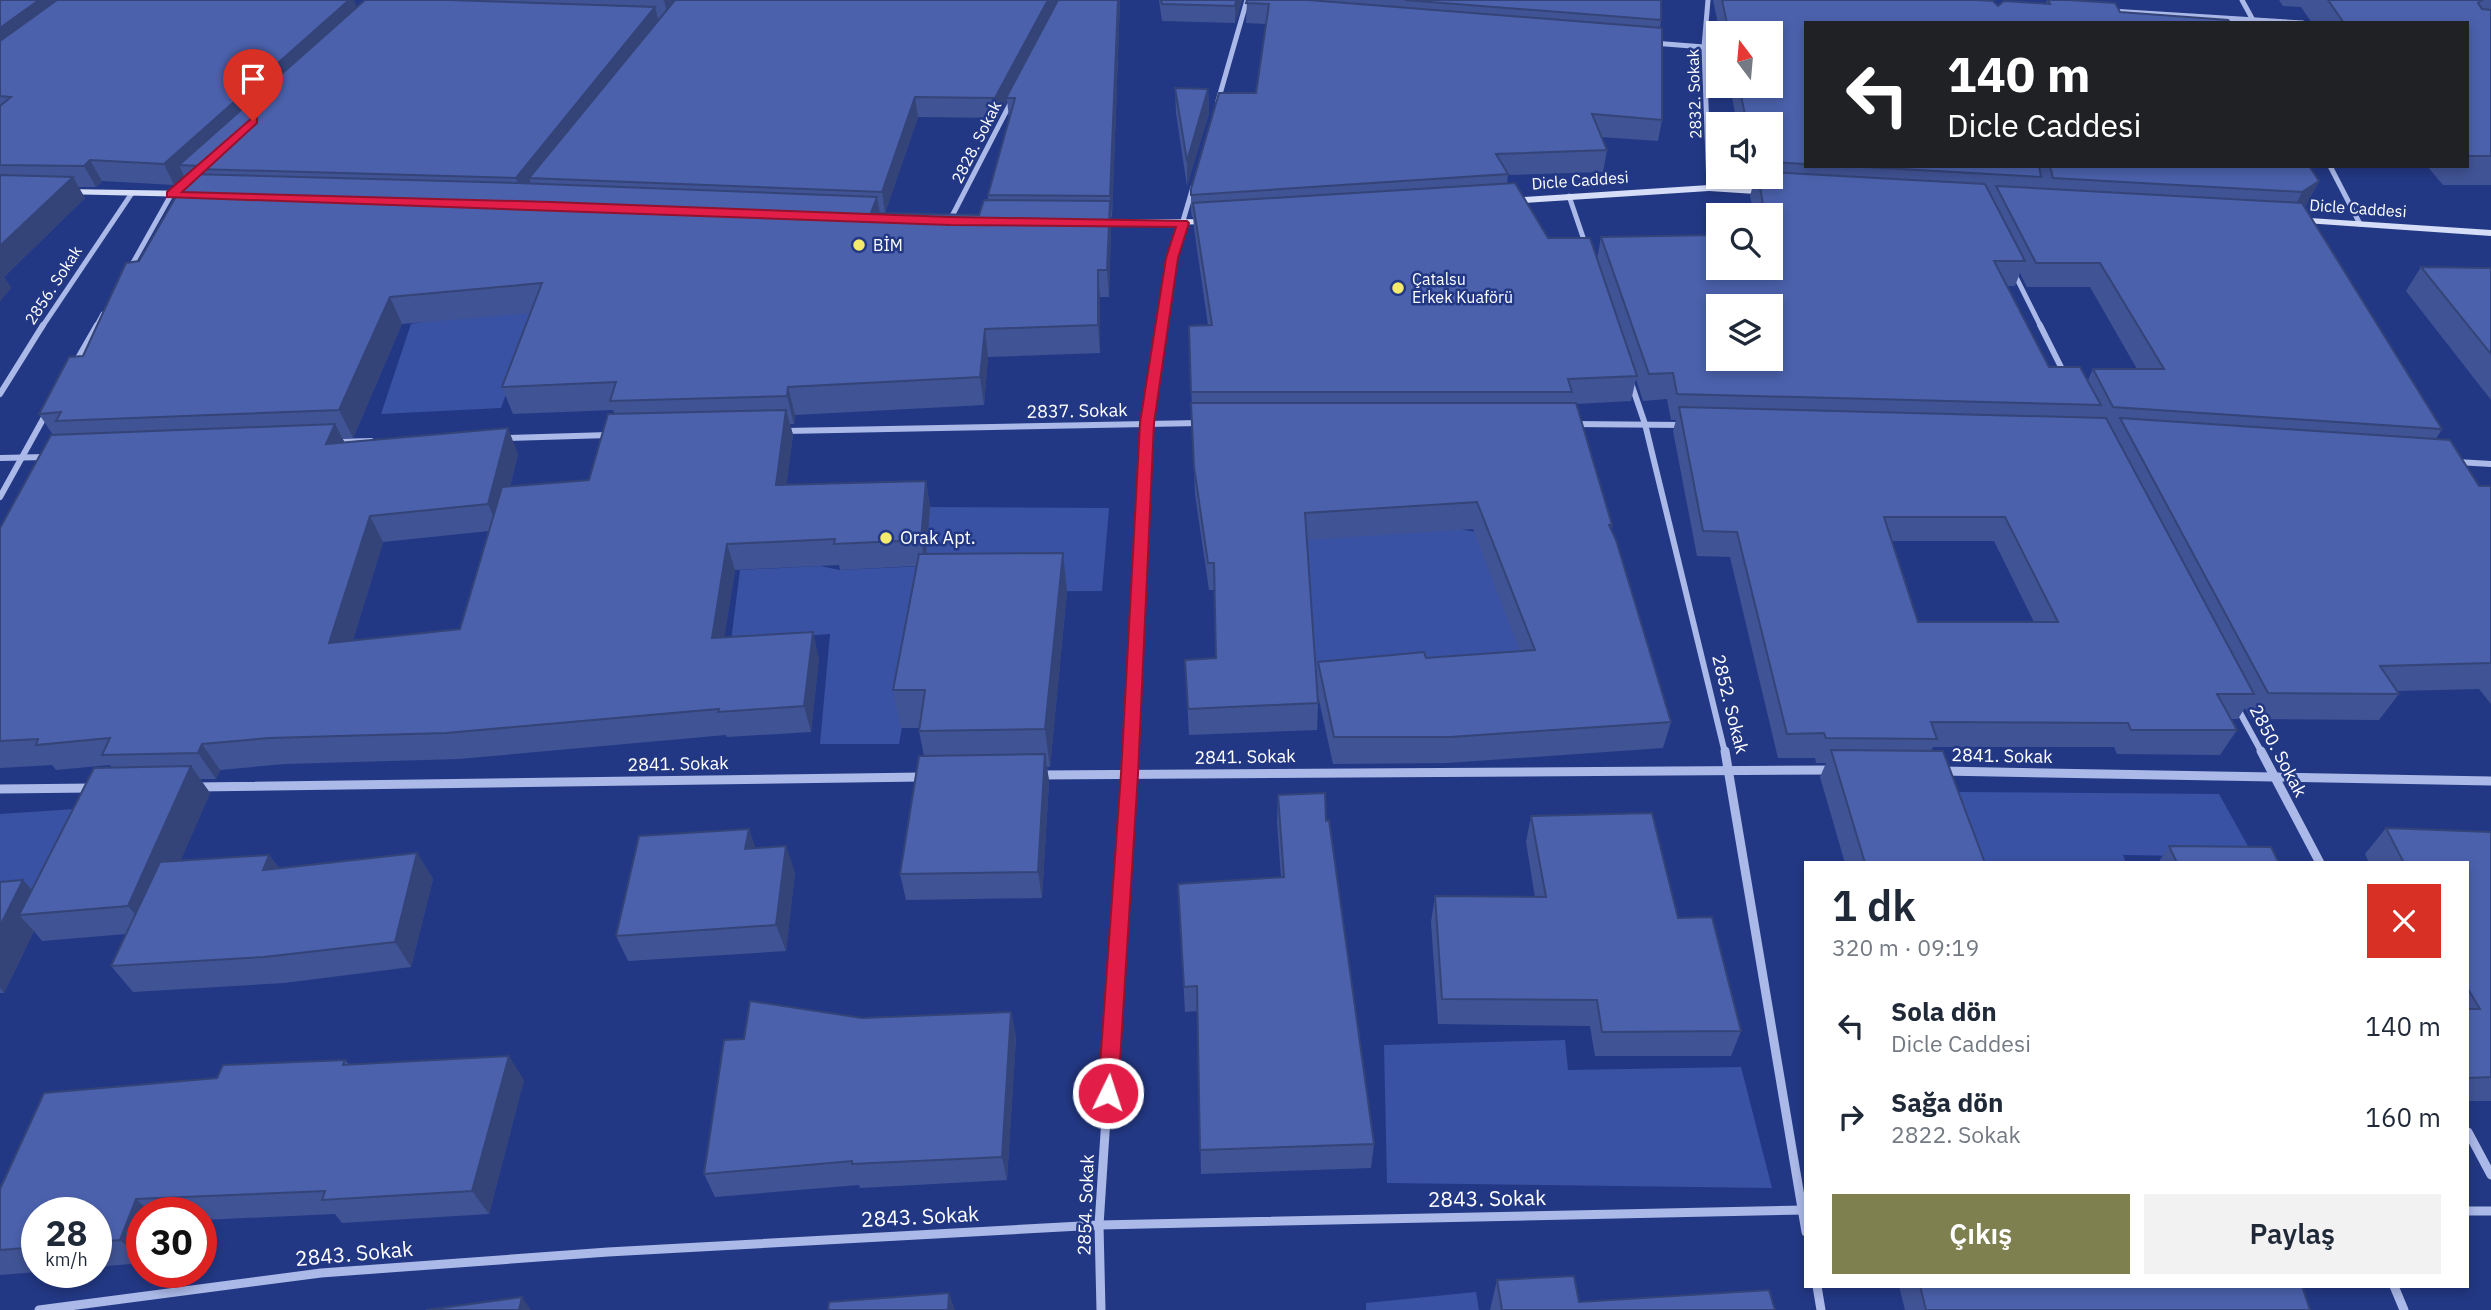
<!DOCTYPE html>
<html lang="tr">
<meta charset="utf-8">
<style>
:root{--surface:#fff;--page:#f2f2f3;--text:#1f2937;--muted:#747a83;--accent:#7e8050}
body{margin:0;font-family:"IBM Plex Sans",sans-serif;background:var(--page);color:var(--text);height:100vh;display:flex;flex-direction:column;font-size:26px;white-space:nowrap}
*{box-sizing:border-box;margin:0}
p{font-size:23px;color:var(--muted)}
.icon{flex:none;width:38px;height:38px;fill:none;stroke:currentColor;stroke-width:2;stroke-linecap:round;stroke-linejoin:round}
.map{position:relative;flex:1;overflow:hidden}
.panel{position:absolute;left:1804px;top:861px;width:665px;height:427px;display:flex;flex-direction:column;background:var(--surface);border-radius:0px;box-shadow:0 4px 10px #0003}
.panel>*{flex:none}
.guide{position:absolute;left:1804px;top:21px;width:665px;height:147px;border-radius:0px;box-shadow:0 4px 10px #0003;background:#202124;color:#fff;overflow:hidden}
.needle{width:46px;rotate:344deg}
.tools{position:absolute;left:1706px;top:21px;display:grid;gap:14px}
.tools a{display:grid;place-items:center;width:77px;height:77px;border-radius:0px;background:var(--surface);box-shadow:0 4px 10px #0003;font-size:35px}
.speed{position:absolute;left:21px;top:1197px;display:flex;gap:14px;font-size:35px;font-weight:700;text-align:center}
.speed>*{display:grid;place-content:center;width:91px;height:91px;border-radius:50%;background:var(--surface);box-shadow:0 4px 10px #0003;line-height:1}
.speed small{font-size:18px;font-weight:400}
.speed .limit{border:10px solid #d22;background:#fff;color:#111}
.pin{position:absolute;display:grid;place-items:center;width:60px;height:60px;color:#fff;margin:-72px -30px;border-radius:50% 50% 50% 0;rotate:-45deg;box-shadow:0 0 7px #0007}
.pin .icon{rotate:45deg}
.me{position:absolute;width:77px;margin:-38px;rotate:4deg;stroke-linejoin:round;filter:drop-shadow(0 0 5px #0008)}
.turn{display:flex;align-items:center;gap:24px;height:147px;padding:0 28px;font-size:32px}
.turn .icon{width:91px;height:91px;stroke-width:2.5}
.turn b{display:block;font-size:49px;line-height:60px}
.round{display:grid;place-items:center;flex:none;width:74px;height:74px;border-radius:0px;background:var(--page)}
.summary{display:flex;align-items:center;justify-content:space-between;height:119px;padding:0 28px}
h1{font-size:42px;font-weight:600;line-height:52px}
.cta{display:flex;gap:14px;margin-top:auto;padding:14px 28px}
.cta a{flex:1;height:80px;border-radius:0px;background:var(--accent);color:#fff;font-size:28px;font-weight:600;line-height:80px;text-align:center}
.cta a+a{background:var(--page);color:var(--text)}
ul{padding:0;list-style:none}
li{display:flex;align-items:center;gap:21px;height:91px;padding:0 28px}
li div{flex:1}
li b{display:block;font-size:26px}
li em{font-style:normal}
.map>svg:first-child{display:block}
.green{fill:#3a52a3}
.lines{fill:none;stroke-linecap:round;stroke-linejoin:round}
.street-far2{stroke:#abb9e8;stroke-width:5}
.street-far1{stroke:#abb9e8;stroke-width:6}
.street{stroke:#abb9e8;stroke-width:9}
.secondary{fill:#d6ddf7;fill-rule:evenodd}
.wall{fill:#405394;fill-rule:evenodd}
.shaded-wall{fill:#344478}
.building{fill:#4b61ac;stroke:#344478;stroke-width:2;fill-rule:evenodd}
.route{fill:#e11d48;stroke:#92132f;stroke-width:2}
.poi-dot{fill:#f3ea6e;stroke:#233884;stroke-width:2.5}
.labels{text-anchor:middle;stroke-width:5;stroke-linejoin:round;paint-order:stroke}
.far-street-label{font-size:16px;fill:#fff;stroke:#233884}
.far-poi-label{font-size:16px;fill:#fff;stroke:#233884;text-anchor:start}
.street-label{font-size:18px;fill:#fff;stroke:#233884}
.poi-label{font-size:18px;fill:#fff;stroke:#233884;text-anchor:start}
.near-street-label{font-size:21px;fill:#fff;stroke:#233884}
</style>
<div class="map">
<svg width="2491" height="1310" viewBox="0 0 2491 1310">
<rect width="100%" height="100%" fill="#233884"/>
<g class="green">
<path d="M571,296L526,337L501,408L381,414L411,324Z"/>
<path d="M1288,442L1459,529L1499,536L1527,667L1317,689Z"/>
<path d="M930,507L1109,508L1102,591L926,592L899,744H820L830,634L731,641L740,570L820,566L840,570L925,566Z"/>
<path d="M1954,792L2219,794L2254,857L2123,855L2126,863H1975Z"/>
<path d="M90,808L48,895L0,899V814Z"/>
<path d="M1565,1040L1568,1070L1741,1067L1772,1188L1387,1183L1384,1045Z"/>
<path d="M1476,1292L1479,1310H1366V1303Z"/>
</g>
<g class="lines">
<g class="street-far2">
<path d="M1708,0L1704,47L1709,188"/>
<path d="M2242,0L2254,22"/>
<path d="M2111,11L2303,23"/>
<path d="M1653,43L1704,47"/>
<path d="M1218,101L1247,0"/>
<path d="M2330,166L2360,224"/>
<path d="M1569,196L1586,246"/>
<path d="M950,220L1012,100"/>
<path d="M130,268L171,195L189,179"/>
<path d="M2014,273L2041,327"/>
<path d="M42,327L132,193"/>
<path d="M96,327L103,314"/>
<path d="M1162,327L1172,258L1193,187"/>
</g>
<g class="street-far1">
<path d="M2040,325L2065,375"/>
<path d="M74,365L97,325"/>
<path d="M1631,383L1645,424L1725,753"/>
<path d="M0,394L43,325"/>
<path d="M1572,424L1683,425"/>
<path d="M785,431L1200,423"/>
<path d="M505,438L609,435"/>
<path d="M337,442L371,441"/>
<path d="M0,458L46,457"/>
<path d="M2457,462L2491,464"/>
<path d="M0,497L47,412"/>
<path d="M2238,709L2262,753"/>
<path d="M1130,753L1147,423L1162,325"/>
</g>
<g class="street">
<path d="M1725,751L1806,1232"/>
<path d="M2261,751L2320,863"/>
<path d="M1942,771L2491,781"/>
<path d="M1039,775L1832,770"/>
<path d="M196,787L922,777"/>
<path d="M0,789L93,788"/>
<path d="M2468,1132L2491,1175"/>
<path d="M2468,1211H2491"/>
<path d="M1817,1286L1821,1310"/>
<path d="M2394,1286L2404,1310"/>
<path d="M39,1310L321,1273L608,1252L1099,1225L1806,1210"/>
<path d="M1101,1310L1099,1225L1130,751"/>
</g>
<g class="secondary">
<path d="M1709,185L1771,189L1776,192L1771,195L1709,191L1508,204L1503,201L1508,198Z"/>
<path d="M64,189L194,191L199,194L194,197L60,194V190Z"/>
<path d="M2295,217L2491,230V236L2291,222L2290,220Z"/>
<path d="M1212,219L1217,222L1216,224L1093,226L1088,223L1093,220Z"/>
</g>
</g>
<g class="wall">
<path d="M0,0L357,7L365,0H1120L1112,217H1111V228L1109,297H1100V353L988,357L984,405L795,415L794,424H790L793,435L786,485L926,481L930,507L926,554L1067,591L1050,767H1047L1049,781L1042,898L906,900L900,874L924,756L919,731V728H901L893,690L916,566L840,570L839,565L735,570L724,638L819,658L811,732L727,737L726,735L459,759L285,764L220,770L216,779H200L210,793L180,861L269,855L279,868L417,853L433,879L411,967L284,983L133,992L111,966L126,934L42,941L34,931L4,993H0V882L31,890L112,768L110,765L56,770L52,765L0,768V528L53,435L39,414L83,356L139,261L186,179L184,176L174,185L102,181L96,187H78L85,198L4,277L11,288L0,301ZM1007,100L1009,118H1010L988,195V200L979,215L880,213H885L918,117L997,118ZM531,313L502,387L513,414L613,410L615,414L589,480L510,487L518,454L345,443L342,438H353L402,324ZM489,531L460,629L353,640L383,542Z"/>
<path d="M1159,0H1242L1235,23L1162,21Z"/>
<path d="M1247,0H1661V20L1660,28L1662,120L1658,141L1601,137L1607,150L1603,172L1508,175L1507,183L1548,238L1597,259L1601,237L1771,268V215H1754L1750,196L1753,185H1748L1747,177H1771V124H1737L1730,86H1771V33H1720L1713,0H1978L1998,6L2046,4L2047,0H2069L2115,3L1806,23V166H2309L2319,181L2306,205L2304,206L2442,429L2436,439L2479,486H2491V704L2479,689L2396,691L2399,694L2379,720L2251,719L2245,708L2238,719H2230L2237,730L2220,755L2117,754L2114,747H1933L1931,751L1985,863H1845L1820,777L1826,763H1816L1815,758H1778L1730,557L1697,556L1673,431L1676,420H1671L1667,399L1643,401L1636,379L1631,401L1576,404L1612,525L1611,529L1671,722L1663,748L1447,763L1333,764L1317,691L1318,703L1317,730L1189,735L1185,660L1216,658L1215,590H1209L1195,494L1189,326L1208,325L1194,228L1193,217H1192L1191,211V189L1256,93L1266,24L1246,23ZM2020,273L2027,287H2090L2137,369H2093L2088,380L2049,367L2007,286H2015ZM1473,529L1520,651L1426,658L1318,662L1317,686L1307,540ZM1892,541H1994L2034,622H1918Z"/>
<path d="M2279,0H2491V185H2443L2427,166H2468V23H2312L2301,7L2283,6Z"/>
<path d="M1175,88L1208,89L1209,113L1187,186L1176,113Z"/>
<path d="M2421,267L2491,268V400L2406,291Z"/>
<path d="M1278,795L1326,821L1374,1144L1371,1168L1201,1174L1198,1011L1185,1012L1178,884L1281,877L1277,822Z"/>
<path d="M1531,816L1741,1031L1731,1056H1595L1590,1026L1438,1024L1431,922L1435,896L1535,897L1526,842Z"/>
<path d="M2386,828L2491,832V1101H2468V863H2369L2365,854Z"/>
<path d="M749,829L755,848L795,872L786,951L628,961L616,936Z"/>
<path d="M2169,846L2279,863H2158Z"/>
<path d="M1011,1012L1016,1037L1007,1180L860,1188L859,1185L715,1197L704,1174L744,1039L862,1018Z"/>
<path d="M345,1060L350,1065L524,1080L489,1214L342,1223L335,1214L201,1220V1213H142V1263L96,1267V1213H37V1272L0,1275V1189L217,1078Z"/>
<path d="M1497,1280L1579,1302L1775,1310H1490Z"/>
<path d="M1899,1286H2301L2310,1310H1905Z"/>
</g>
<g class="shaded-wall">
<path d="M39,0H76L0,55V28Z"/>
<path d="M349,0H354L360,16L179,165L184,176L174,185L164,164Z"/>
<path d="M664,0H681L668,17Z"/>
<path d="M1048,0H1059L997,118L995,98Z"/>
<path d="M1118,0H1120L1112,217L1110,196Z"/>
<path d="M1236,0H1242L1235,23V6Z"/>
<path d="M655,7L660,27L529,178L532,187L523,198L516,178Z"/>
<path d="M1208,89L1209,113L1187,186V161Z"/>
<path d="M915,97L918,117L885,213L882,192Z"/>
<path d="M90,160L102,181L96,187L84,166Z"/>
<path d="M73,177L85,198L4,277L11,288L0,301V246Z"/>
<path d="M2319,181L2306,205L2290,216L2302,192Z"/>
<path d="M877,197L882,224L871,213Z"/>
<path d="M1110,201L1111,228L1109,297L1107,270Z"/>
<path d="M1098,270L1100,297V353L1098,325Z"/>
<path d="M390,297L402,324L353,438L339,410Z"/>
<path d="M985,329L988,357L984,405L980,377Z"/>
<path d="M788,387L795,415L794,424L787,396Z"/>
<path d="M786,410L793,435L783,511L776,485Z"/>
<path d="M335,424L348,449L326,444Z"/>
<path d="M508,428L518,454L499,530L488,504Z"/>
<path d="M926,481L930,507L925,566L921,540Z"/>
<path d="M370,516L383,542L344,669L329,643Z"/>
<path d="M727,544L735,570L720,664L712,638Z"/>
<path d="M1063,553L1067,591L1050,767L1045,729Z"/>
<path d="M813,632L819,658L811,732L804,706Z"/>
<path d="M202,744L220,770L216,779L198,753Z"/>
<path d="M1045,754L1049,781L1042,898L1038,872Z"/>
<path d="M191,766L210,793L150,932L128,906Z"/>
<path d="M749,829L758,855L745,849Z"/>
<path d="M786,846L795,872L786,951L776,925Z"/>
<path d="M417,853L433,879L411,967L395,942Z"/>
<path d="M269,855L288,881L263,870Z"/>
<path d="M23,880L46,906L19,915L34,931L4,993L0,988V926Z"/>
<path d="M1011,1012L1016,1037L1007,1180L1002,1157Z"/>
<path d="M509,1056L524,1080L489,1214L472,1191Z"/>
<path d="M136,1199L151,1213H142V1259L120,1240Z"/>
<path d="M949,1293L955,1310H948Z"/>
<path d="M522,1297L531,1310H519Z"/>
</g>
<g class="building">
<path d="M0,0H39L0,28Z"/>
<path d="M57,0H349L164,164L90,160L84,166L0,165V106L11,97L0,96V41Z"/>
<path d="M365,0H449L655,7L516,178L198,169L200,166L179,165Z"/>
<path d="M675,0H1048L995,98L915,97L882,192L529,178Z"/>
<path d="M1058,0H1118L1110,196L988,195L1015,98H1006Z"/>
<path d="M1161,0H1236L1235,6L1162,4Z"/>
<path d="M1247,0H1308L1662,28V120L1592,114L1607,150L1496,154L1508,174L1191,195V189L1219,93H1256L1269,4L1246,3Z"/>
<path d="M1405,0H1661V20Z"/>
<path d="M1722,0H1978L1993,1L1998,6L2004,1L2050,4L2048,0H2069L2115,3L2120,12L2228,20L2230,23H1806V164L1771,162V124H1747L1739,86H1771V33H1729Z"/>
<path d="M2328,0H2482L2478,3L2482,9L2491,10V156H2468V23H2344Z"/>
<path d="M1175,88L1208,89L1187,161Z"/>
<path d="M1847,166H2039L2041,177Z"/>
<path d="M2050,166H2309L2319,181L2302,192L2053,178Z"/>
<path d="M1771,172L1985,184L2025,261H1994L2049,367H2080L2101,405L1677,394L1673,373L1649,374L1601,237L1718,235V268H1771V215H1765L1758,177H1771ZM1718,306H1771V359H1718Z"/>
<path d="M189,174L516,183L877,197L871,213L979,215L984,200L1110,201L1107,270H1098V325L985,329L980,377L788,387L787,396L610,401L616,382L502,387L542,283L390,297L339,410L56,421L61,412L39,414L69,357L83,356L126,263L139,261Z"/>
<path d="M0,175L73,177L0,246Z"/>
<path d="M1515,183L1548,238H1590L1637,376L1568,379L1572,392H1191L1189,326L1212,325L1193,203Z"/>
<path d="M1996,186L2302,203L2442,429L2113,407L2093,369H2164L2100,263H2036Z"/>
<path d="M2421,267L2491,268V354Z"/>
<path d="M1191,403H1576L1612,525H1609L1616,540L1671,722L1450,737H1334L1318,662L1424,652L1426,658L1535,650L1477,502L1305,513L1318,703L1188,709L1185,660L1216,658L1214,563H1208L1194,467Z"/>
<path d="M1679,407L2106,418L2254,694H2217L2237,730H2131L2128,723L1931,722L1937,739L1826,738L1824,733L1787,734L1737,532L1703,531ZM1884,517H2005L2058,622H1918Z"/>
<path d="M786,410L776,485L926,481L921,540L834,544L835,539L727,544L712,638L813,632L804,706L718,712L719,709L446,733L269,738L202,744L198,753L102,755L110,738L36,745L38,739L0,741V528L51,435L335,424L326,444L508,428L488,504L370,516L329,643L460,629L502,487L589,480L608,414Z"/>
<path d="M2120,418L2450,440L2479,486H2491V663L2380,666L2399,694L2268,693Z"/>
<path d="M1063,553L1045,729L919,731L925,690H893L919,554Z"/>
<path d="M1831,750L1943,751L1985,863H1865Z"/>
<path d="M1045,754L1038,872L900,874L919,756Z"/>
<path d="M191,766L128,906L19,915L94,768Z"/>
<path d="M1325,793L1326,821L1329,820L1374,1144L1200,1150L1197,986L1184,987L1178,884L1284,877L1278,795Z"/>
<path d="M1652,813L1678,918L1712,917L1741,1031L1602,1032L1597,1000L1442,999L1435,896L1546,897L1531,816Z"/>
<path d="M2386,828L2491,832V1077L2468,1078V1009H2480L2468,989V863H2404Z"/>
<path d="M749,829L745,849L786,846L776,925L616,936L639,836Z"/>
<path d="M2169,846L2271,847L2279,863H2177Z"/>
<path d="M417,853L395,942L264,957L111,966L160,862L269,855L263,870Z"/>
<path d="M23,880L0,926V882Z"/>
<path d="M750,1001L862,1018L1011,1012L1002,1157L852,1164V1161L704,1174L724,1040L744,1039Z"/>
<path d="M509,1056L472,1191L322,1200L325,1191L136,1199L120,1240L96,1242V1213H37V1247L0,1250V1189L44,1093L217,1078L223,1065L345,1060L343,1065Z"/>
<path d="M1574,1276L1579,1302L1769,1290L1775,1310H1502L1497,1280Z"/>
<path d="M1920,1286H2302L2310,1310H1926Z"/>
<path d="M949,1293L948,1310H828L829,1302Z"/>
<path d="M522,1297L519,1310H426Z"/>
</g>
<path class="route" d="M253,117L257,118V123L182,192L551,202L950,217L1187,221L1189,223L1178,258L1154,423L1138,774L1118,1093L1115,1099L1108,1102L1101,1099L1098,1093L1121,774L1140,423L1166,258L1176,227L950,225L167,197V192Z"/>
<g class="poi-dot">
<circle cx="859" cy="245" r="7"/>
<circle cx="1398" cy="288" r="7"/>
<circle cx="886" cy="538" r="7"/>
</g>
<g class="labels">
<g class="far-street-label">
<text transform="translate(1694 94) rotate(-92)" y="6">2832. Sokak</text>
<text transform="translate(976 142) rotate(-63)" y="6">2828. Sokak</text>
<text transform="translate(1580 180) rotate(-4)" y="6">Dicle Caddesi</text>
<text transform="translate(2358 208) rotate(4)" y="6">Dicle Caddesi</text>
<text transform="translate(53 285) rotate(-57)" y="6">2856. Sokak</text>
</g>
<g class="far-poi-label">
<text x="873" y="251">BİM</text>
<text x="1412" y="285">Çatalsu<tspan x="1412" dy="18">Erkek Kuaförü</tspan></text>
</g>
<g class="street-label">
<text transform="translate(1077 411) rotate(-1)" y="6">2837. Sokak</text>
<text transform="translate(1730 704) rotate(76)" y="6">2852. Sokak</text>
<text transform="translate(2278 751) rotate(62)" y="6">2850. Sokak</text>
<text transform="translate(2002 756) rotate(1)" y="6">2841. Sokak</text>
<text transform="translate(1245 757) rotate(-1)" y="6">2841. Sokak</text>
<text transform="translate(678 764) rotate(-1)" y="6">2841. Sokak</text>
<text transform="translate(1086 1205) rotate(-88)" y="6">2854. Sokak</text>
</g>
<g class="poi-label">
<text x="900" y="544">Orak Apt.</text>
</g>
<g class="near-street-label">
<text transform="translate(1487 1199) rotate(-1)" y="7">2843. Sokak</text>
<text transform="translate(920 1217) rotate(-3)" y="7">2843. Sokak</text>
<text transform="translate(354 1254) rotate(-5)" y="7">2843. Sokak</text>
</g>
</g>
</svg>
<div class="tools">
<a><svg class="needle" viewBox="-14 -14 28 28"><path d="M0-13l5 13h-10z" fill="#e53935"/><path d="M0 13l5-13h-10z" fill="#747a83"/></svg></a>
<a><svg class="icon" aria-label="sound" viewBox="0 0 24 24"><path d="M4 9h4l5-4v14l-5-4H4zM17 9q2 3 0 6"/></svg></a>
<a><svg class="icon" aria-label="search" viewBox="0 0 24 24"><circle cx="10" cy="10" r="6"/><path d="M15 15l6 6"/></svg></a>
<a><svg class="icon" aria-label="layers" viewBox="0 0 24 24"><path d="M12 4l9 5-9 5-9-5zM3 14l9 5 9-5"/></svg></a>
</div>
<div class="speed"><div>28<small>km/h</small></div><div class="limit">30</div></div>
<div class="pin" style="left:253px;top:121px;background:#d93025"><svg class="icon" aria-label="arrive" viewBox="0 0 24 24"><path d="M6 21V4h12l-3 4 3 4H6"/></svg></div>
<svg class="me" style="left:1108px;top:1093px" viewBox="-20 -20 40 40"><circle r="17" fill="#e11d48" stroke="#fff" stroke-width="3"/><path d="M0-11L8 9 0 5-8 9z" fill="#fff"/></svg>
<div class="guide">
<div class="turn"><svg class="icon" aria-label="left" viewBox="0 0 24 24"><path d="M17 20v-9H6M10 6l-5 5 5 5"/></svg><div><b>140 m</b>Dicle Caddesi</div></div>
</div>
<section class="panel">
<div class="summary"><div><h1>1 dk</h1><p>320 m · 09:19</p></div><a class="round" style="background:#d93025;color:#fff"><svg class="icon" aria-label="close" viewBox="0 0 24 24"><path d="M6 6l12 12M18 6L6 18"/></svg></a></div>
<ul>
<li><svg class="icon" aria-label="left" viewBox="0 0 24 24"><path d="M17 20v-9H6M10 6l-5 5 5 5"/></svg><div><b>Sola dön</b><p>Dicle Caddesi</p></div><em>140 m</em></li>
<li><svg class="icon" aria-label="right" viewBox="0 0 24 24"><path d="M7 20v-9h11M14 6l5 5-5 5"/></svg><div><b>Sağa dön</b><p>2822. Sokak</p></div><em>160 m</em></li>
</ul>
<div class="cta"><a>Çıkış</a><a>Paylaş</a></div>
</section>
</div>
